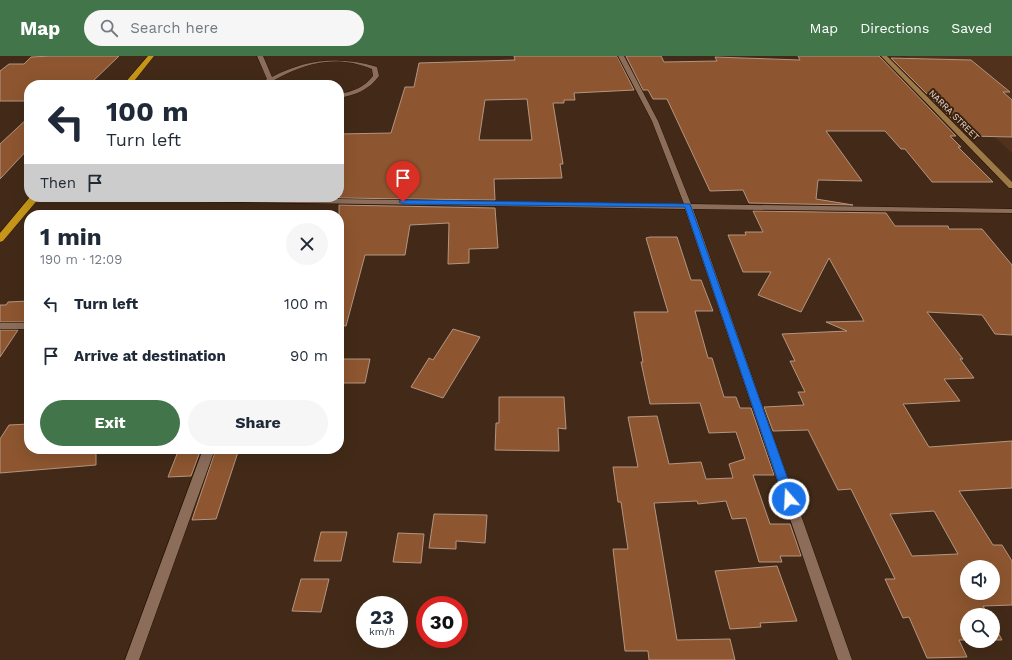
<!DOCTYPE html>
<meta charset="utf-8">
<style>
:root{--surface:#fff;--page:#f6f6f7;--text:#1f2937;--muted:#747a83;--accent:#42754a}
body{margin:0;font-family:"Work Sans",sans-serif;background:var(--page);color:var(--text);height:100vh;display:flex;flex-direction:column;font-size:15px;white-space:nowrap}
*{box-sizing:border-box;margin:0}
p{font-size:13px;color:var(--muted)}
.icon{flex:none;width:22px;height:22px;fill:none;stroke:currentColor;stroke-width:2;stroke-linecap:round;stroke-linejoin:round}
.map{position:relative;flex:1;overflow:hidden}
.side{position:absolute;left:24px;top:154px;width:320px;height:244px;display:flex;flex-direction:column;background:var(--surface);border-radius:16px;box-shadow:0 4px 16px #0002}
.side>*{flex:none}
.banner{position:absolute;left:24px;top:24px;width:320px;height:122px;border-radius:16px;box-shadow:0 4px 16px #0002;background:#fff;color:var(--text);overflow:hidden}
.controls{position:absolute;left:960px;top:504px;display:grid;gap:8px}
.controls a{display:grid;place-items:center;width:40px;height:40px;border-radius:50%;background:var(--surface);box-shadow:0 4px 16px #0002;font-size:20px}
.speed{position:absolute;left:356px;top:540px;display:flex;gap:8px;font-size:20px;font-weight:700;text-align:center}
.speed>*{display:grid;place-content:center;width:52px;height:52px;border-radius:50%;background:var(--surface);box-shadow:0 4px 16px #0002;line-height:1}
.speed small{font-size:10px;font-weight:400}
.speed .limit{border:6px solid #d22;background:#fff;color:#111}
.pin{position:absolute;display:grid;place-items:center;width:34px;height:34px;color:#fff;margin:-41px -17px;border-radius:50% 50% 50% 0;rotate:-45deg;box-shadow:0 0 4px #0007}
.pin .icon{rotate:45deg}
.me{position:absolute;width:44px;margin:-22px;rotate:341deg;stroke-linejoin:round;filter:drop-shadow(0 0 3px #0008)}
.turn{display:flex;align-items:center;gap:14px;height:84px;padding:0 16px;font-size:18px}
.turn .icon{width:52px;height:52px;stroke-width:2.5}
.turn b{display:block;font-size:28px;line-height:34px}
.then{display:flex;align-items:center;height:38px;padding:0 16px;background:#0003;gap:8px;font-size:15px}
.round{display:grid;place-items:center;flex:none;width:42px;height:42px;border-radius:21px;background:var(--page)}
.head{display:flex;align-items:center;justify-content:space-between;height:68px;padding:0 16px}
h1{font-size:24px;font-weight:700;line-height:30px}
.primary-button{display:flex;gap:8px;margin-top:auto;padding:8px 16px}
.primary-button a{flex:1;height:46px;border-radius:24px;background:var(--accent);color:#fff;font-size:16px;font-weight:700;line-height:46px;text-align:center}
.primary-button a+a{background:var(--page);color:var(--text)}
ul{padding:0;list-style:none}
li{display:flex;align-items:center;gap:12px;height:52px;padding:0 16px}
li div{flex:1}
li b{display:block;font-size:15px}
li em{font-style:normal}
header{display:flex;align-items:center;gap:24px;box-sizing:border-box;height:56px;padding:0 20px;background:var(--accent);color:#fff}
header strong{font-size:19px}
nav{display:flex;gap:22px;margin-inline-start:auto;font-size:14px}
.search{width:280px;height:36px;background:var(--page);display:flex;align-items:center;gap:10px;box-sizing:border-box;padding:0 14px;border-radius:22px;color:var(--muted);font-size:15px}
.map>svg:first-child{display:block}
.built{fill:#51311b}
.building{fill:#8d5630;stroke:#b49581;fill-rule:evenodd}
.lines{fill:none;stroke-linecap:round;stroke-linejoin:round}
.lane-casing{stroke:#291102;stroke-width:1}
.street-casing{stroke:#291102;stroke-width:1}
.secondary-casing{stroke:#291102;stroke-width:1}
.highway-casing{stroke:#291102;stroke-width:1}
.lane{fill:#8b6d5a;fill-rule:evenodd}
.street{fill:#8b6d5a;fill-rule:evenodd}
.secondary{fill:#9c7947;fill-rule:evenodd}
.highway{fill:#c5961a;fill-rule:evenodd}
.route{fill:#1a73e8;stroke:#114b97}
.labels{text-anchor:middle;stroke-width:4;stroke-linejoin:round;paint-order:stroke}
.far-street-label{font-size:9px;fill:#e9d8cd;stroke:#39200f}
</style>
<header>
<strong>Map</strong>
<div class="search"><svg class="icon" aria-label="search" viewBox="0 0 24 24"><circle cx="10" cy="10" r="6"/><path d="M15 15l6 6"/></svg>Search here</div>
<nav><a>Map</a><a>Directions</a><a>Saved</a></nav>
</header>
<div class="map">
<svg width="1012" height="604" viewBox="0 0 1012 604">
<rect width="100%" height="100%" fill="#432a18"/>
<path class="built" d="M907,0H1012V97Z"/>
<g class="building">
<path d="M51,0H119L91,27L29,29V45H0V15L9,8H24L31,1Z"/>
<path d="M514,0H617L634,34L574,37L575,44H564V47H553L563,108H560L562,122L494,123L495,144L339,142V78L391,77L405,31H414L419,7L515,4ZM527,43L532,84H479L485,44Z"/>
<path d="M626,0H661L664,6L717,5L715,1L800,4L798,0H879L956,80H950L961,91H958L993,126H932L905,93H901L885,75H826L862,125L818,124L816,143L853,149L749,147L743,134L710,135L667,43H653L648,34H643Z"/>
<path d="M891,2L971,4L1010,36H1003L1012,44V81L969,80Z"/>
<path d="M29,61V92L0,123V88Z"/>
<path d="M339,149L495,152L498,192L469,193V207L448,208L449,167L410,169L405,199H365L346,270L339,269Z"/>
<path d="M753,155L886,157L895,170H948L949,173H982L1012,209V279L995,278L982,259L927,256L963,303H960L974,322L944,323L960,345L903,348L929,391L1012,385V432L959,435L993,489H1002L1012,505V549L983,550L988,559H967V584H959L967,601L927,602L909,561L903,562L885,523H895L851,433L838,434L808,374L773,375L764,351L804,349L798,336H805L790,305H795L782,278L847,275L826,266L864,265L829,202L801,256L758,239L771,216H743L728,179H746L745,176H763ZM934,455L958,498L912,500L890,458ZM967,511H993V537H967Z"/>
<path d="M650,181H677L691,224H701L713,255H695L708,302H712L724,341H736L740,352H751L774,419H753L770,468H790L801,500H780L782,506H759L746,462L732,463L726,445L698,448L697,445L654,447L677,584L730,583L735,604H649L648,595H625L613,493H628L621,446H618L613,411H638L628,361L657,360L669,408L701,406L706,423L733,422L729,408L745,403L736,376L709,377L700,347L650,348L641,306H643L634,256H668L646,182Z"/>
<path d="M29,245V266H0V249H6L8,246Z"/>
<path d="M453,273L480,281L443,342L411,331L429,302L433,304Z"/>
<path d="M0,274H18L0,301Z"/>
<path d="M339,303H370L365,327H339Z"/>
<path d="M499,341H564L566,373L558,372L559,395L495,394L496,367H499Z"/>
<path d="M29,368V393H96V409L0,417V383L9,369Z"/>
<path d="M179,393H201L191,420L168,421Z"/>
<path d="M216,393H239L216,463L192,464Z"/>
<path d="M434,458L487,459L485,487L456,485V493L429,492Z"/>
<path d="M321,476H347L341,505H314Z"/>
<path d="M398,477L424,478L421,507L393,506Z"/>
<path d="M777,510L797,565L760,567L761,571L730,573L715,515Z"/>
<path d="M301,523H329L321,556L292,555Z"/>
<path d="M993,567L1002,584H993Z"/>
</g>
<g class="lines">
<defs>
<path id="lane" d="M257,0H263L272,21C307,3 339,0 377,11L379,20C369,34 355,39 339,42V38C352,36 365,31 373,20L372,13C344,1 315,4 288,17C277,22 268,29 256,29L267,23Z"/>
<g id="street">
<path d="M618,0H624L658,65L691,148L1012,153V157L693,153L852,604H838L685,153L38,143L34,141H196L684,148L652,65Z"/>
<rect x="0" y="267" width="29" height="6"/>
<path d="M203,393H215L139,604H125Z"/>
</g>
<path id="secondary" d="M881,0H887L1012,126V132H1009Z"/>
<g id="highway">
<path d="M148,0H154L131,29H123Z"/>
<path d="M30,141H40L3,185L0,186V177Z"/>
</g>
</defs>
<use href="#lane" class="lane-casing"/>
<use href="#street" class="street-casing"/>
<use href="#secondary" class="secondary-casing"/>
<use href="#highway" class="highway-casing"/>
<use href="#lane" class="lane"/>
<use href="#street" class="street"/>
<use href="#secondary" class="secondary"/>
<use href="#highway" class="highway"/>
</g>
<path class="route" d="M400,144L690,148L795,443L793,446L789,448L785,446L784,443L685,151L403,148L399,146Z"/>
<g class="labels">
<g class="far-street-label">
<text transform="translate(954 59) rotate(45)" y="3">NARRA STREET</text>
</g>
</g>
</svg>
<div class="controls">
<a><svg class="icon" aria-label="sound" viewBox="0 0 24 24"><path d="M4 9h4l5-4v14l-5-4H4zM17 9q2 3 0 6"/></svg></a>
<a><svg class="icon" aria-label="search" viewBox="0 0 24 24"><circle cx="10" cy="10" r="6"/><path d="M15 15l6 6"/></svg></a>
</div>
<div class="speed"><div>23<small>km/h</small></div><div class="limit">30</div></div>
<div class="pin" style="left:403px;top:146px;background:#d93025"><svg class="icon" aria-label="arrive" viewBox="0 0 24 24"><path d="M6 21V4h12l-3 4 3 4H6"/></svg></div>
<svg class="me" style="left:789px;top:443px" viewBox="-20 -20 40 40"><circle r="17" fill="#1a73e8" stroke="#fff" stroke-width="3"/><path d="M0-11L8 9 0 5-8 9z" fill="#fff"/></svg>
<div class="banner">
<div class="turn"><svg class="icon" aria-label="left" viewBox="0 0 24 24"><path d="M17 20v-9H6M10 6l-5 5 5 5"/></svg><div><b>100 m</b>Turn left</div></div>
<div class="then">Then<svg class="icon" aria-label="arrive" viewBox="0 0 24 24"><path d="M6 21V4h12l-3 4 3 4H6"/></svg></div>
</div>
<section class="side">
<div class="head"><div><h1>1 min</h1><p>190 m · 12:09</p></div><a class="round"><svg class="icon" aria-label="close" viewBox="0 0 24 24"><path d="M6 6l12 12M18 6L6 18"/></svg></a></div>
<ul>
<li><svg class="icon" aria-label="left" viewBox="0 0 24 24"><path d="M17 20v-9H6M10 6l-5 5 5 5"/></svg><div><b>Turn left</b></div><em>100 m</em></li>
<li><svg class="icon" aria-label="arrive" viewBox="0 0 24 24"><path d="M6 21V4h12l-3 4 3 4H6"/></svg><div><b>Arrive at destination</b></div><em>90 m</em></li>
</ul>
<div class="primary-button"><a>Exit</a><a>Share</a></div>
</section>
</div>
